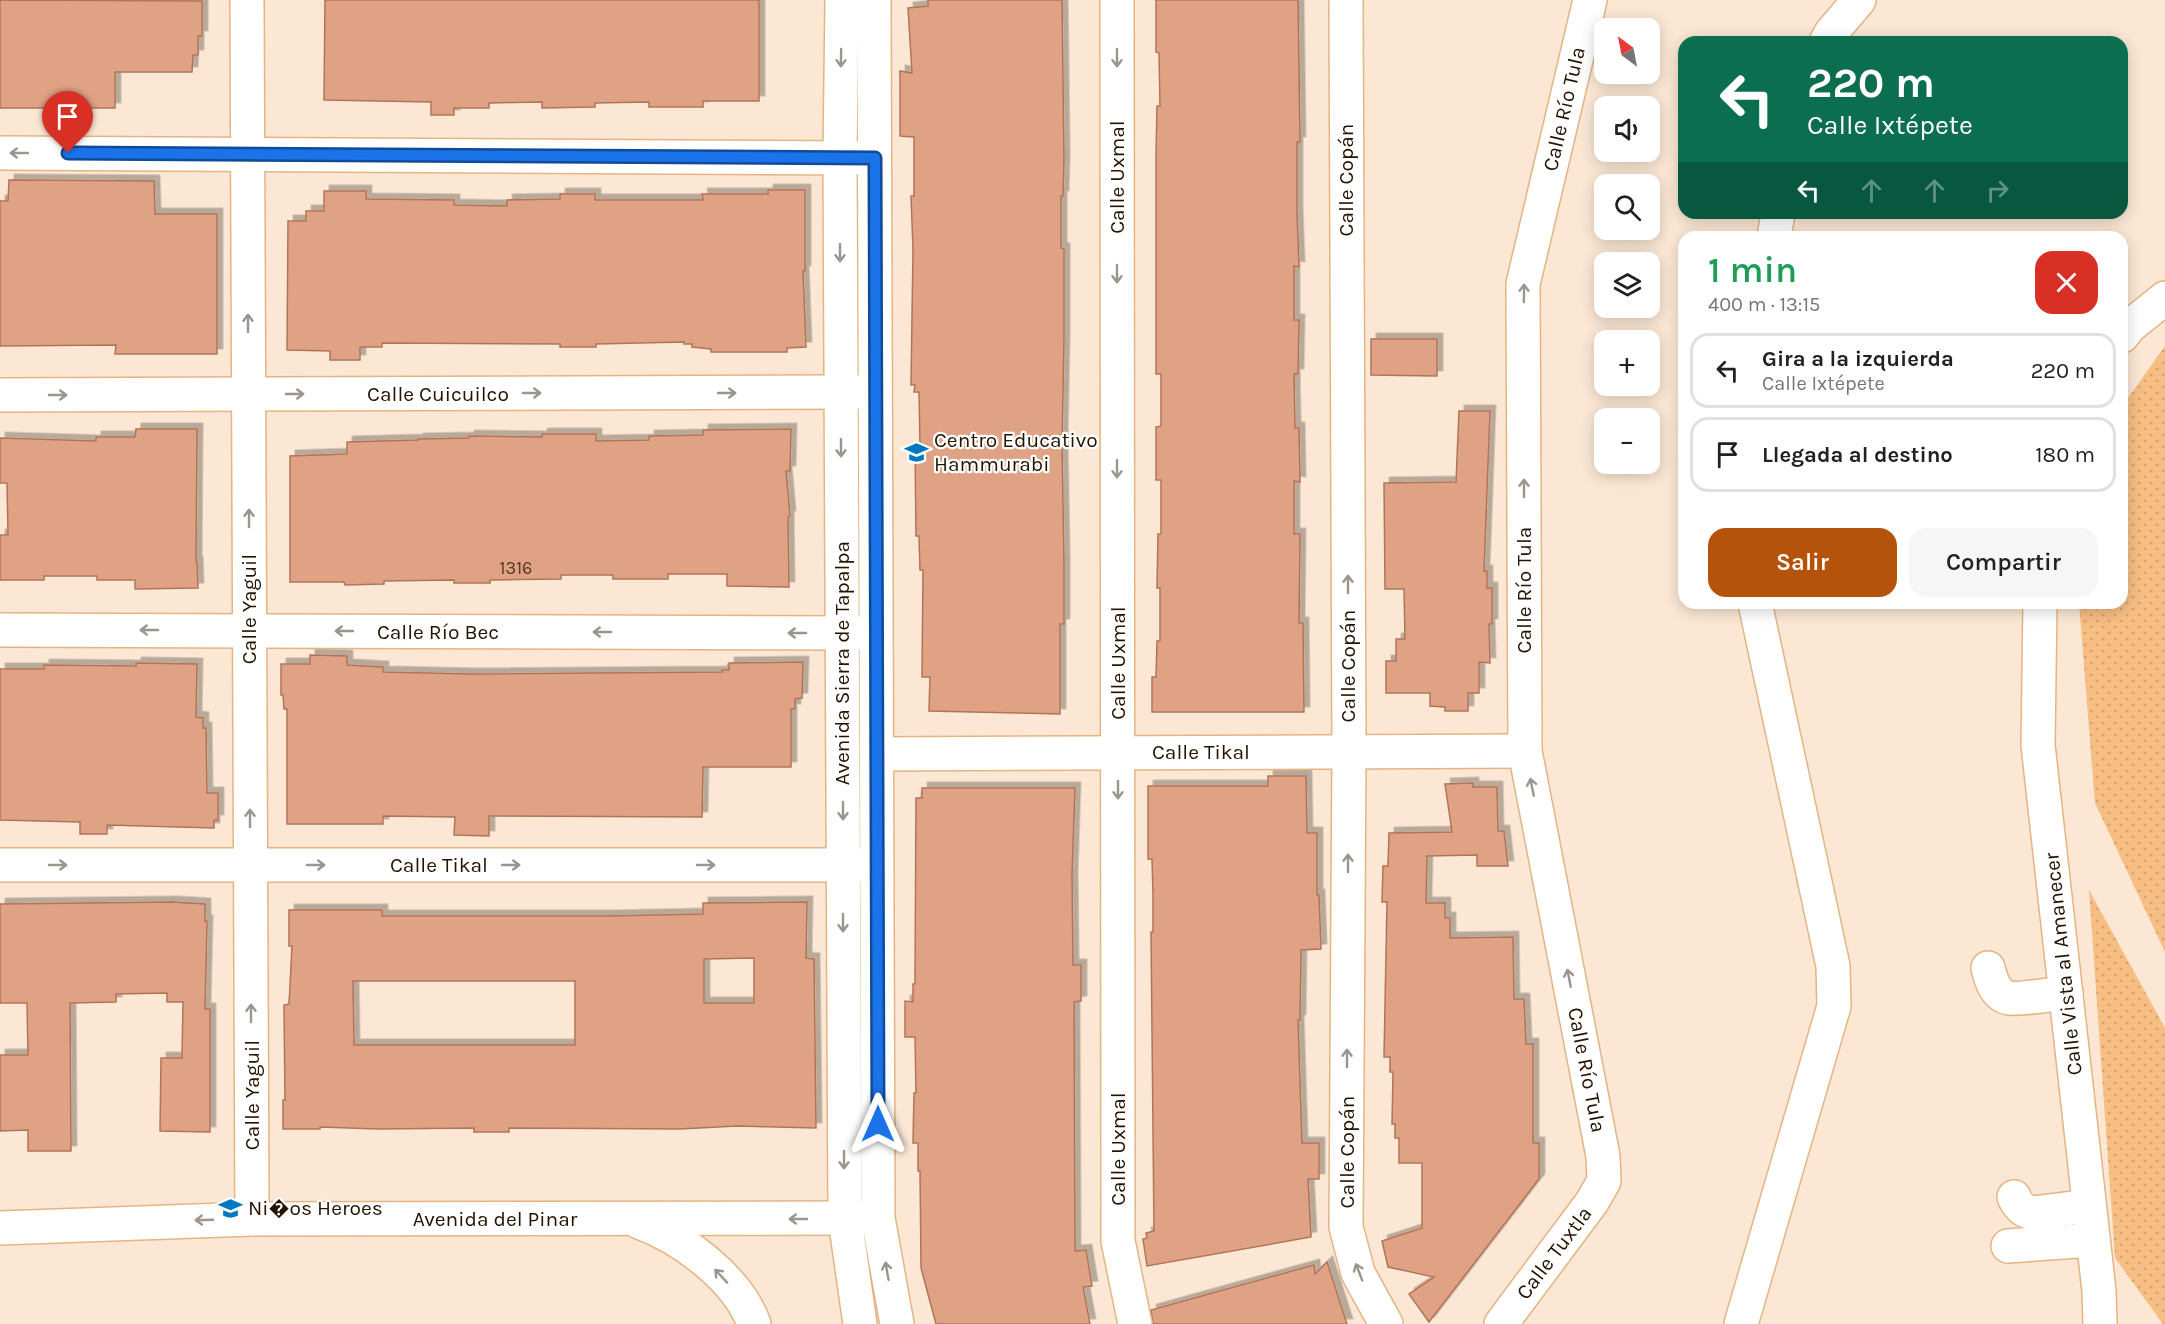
<!DOCTYPE html>
<html lang="es">
<meta charset="utf-8">
<style>
:root{--surface:#fff;--page:#f6f6f6;--text:#202124;--muted:#757577;--line:#e0e0e0;--accent:#b45309}
body{margin:0;font-family:Karla,sans-serif;background:var(--page);color:var(--text);height:100vh;display:flex;flex-direction:column;font-size:22px;white-space:nowrap}
*{box-sizing:border-box;margin:0}
p{font-size:20px;color:var(--muted)}
.icon{flex:none;width:33px;height:33px;fill:none;stroke:currentColor;stroke-width:2;stroke-linecap:round;stroke-linejoin:round}
.map{position:relative;flex:1;overflow:hidden}
.sheet{position:absolute;left:1678px;top:231px;width:450px;height:378px;display:flex;flex-direction:column;background:var(--surface);border-radius:18px;box-shadow:0 3px 15px #0003}
.sheet>*{flex:none}
.top-card{position:absolute;left:1678px;top:36px;width:450px;height:183px;border-radius:18px;box-shadow:0 3px 15px #0003;background:#0b6e4f;color:#fff;overflow:hidden}
.needle{width:39px;rotate:328deg}
.fabs{position:absolute;left:1594px;top:18px;display:grid;gap:12px}
.fabs a{display:grid;place-items:center;width:66px;height:66px;border-radius:12px;background:var(--surface);box-shadow:0 3px 15px #0003;font-size:30px}
.pin{position:absolute;display:grid;place-items:center;width:51px;height:51px;color:#fff;margin:-62px -26px;border-radius:50% 50% 50% 0;rotate:-45deg;box-shadow:0 0 6px #0007}
.pin .icon{rotate:45deg}
.me{position:absolute;width:66px;margin:-33px;rotate:0deg;stroke-linejoin:round;filter:drop-shadow(0 0 4px #0008)}
.turn{display:flex;align-items:center;gap:21px;height:126px;padding:0 30px;font-size:27px}
.turn .icon{width:78px;height:78px;stroke-width:2.5}
.turn b{display:block;font-size:42px;line-height:51px}
.lanes{display:flex;align-items:center;height:57px;padding:0 30px;background:#0003;justify-content:center;gap:30px;direction:ltr}
.lanes .off{opacity:.35}
.round{display:grid;place-items:center;flex:none;width:63px;height:63px;border-radius:18px;background:var(--page)}
.headline{display:flex;align-items:center;justify-content:space-between;height:102px;padding:0 30px}
h1{font-size:36px;font-weight:600;line-height:45px;color:#1e9e55}
.cta{display:flex;gap:12px;margin-top:auto;padding:12px 30px}
.cta a{flex:1;height:69px;border-radius:18px;background:var(--accent);color:#fff;font-size:24px;font-weight:600;line-height:69px;text-align:center}
.cta a+a{background:var(--page);color:var(--text)}
ul{padding:0;list-style:none}
li{display:flex;align-items:center;gap:18px;height:75px;margin:0 12px 9px;padding:0 18px;border:3px solid var(--line);border-radius:18px}
li div{flex:1}
li b{display:block;font-size:22px}
li em{font-style:normal}
.map>svg:first-child{display:block}
.grass{fill:url(#grass-dots)}
.building{fill:#e0a284;stroke:#b07558;stroke-width:1.5;fill-rule:evenodd;filter:url(#shadow)}
.lines{fill:none;stroke-linecap:round;stroke-linejoin:round}
.minor-casing{stroke:#e5b483;stroke-width:36}
.minor{stroke:#fff;stroke-width:33}
.oneway{stroke:#9c958d}
.route-casing{stroke:#114b97;stroke-width:15}
.route{stroke:#1a73e8;stroke-width:10}
.labels{text-anchor:middle;stroke-width:4.5;stroke-linejoin:round;paint-order:stroke}
.number-label{font-size:18px;fill:#533722}
.street-label{font-size:21px;fill:#241301;stroke:#fff}
.poi-label{font-size:21px;fill:#241301;stroke:#fff;text-anchor:start}
</style>
<div class="map">
<svg width="2165" height="1324" viewBox="0 0 2165 1324">
<defs>
<pattern id="grass-dots" width="8" height="8" patternUnits="userSpaceOnUse" patternTransform="scale(1.5)"><rect width="8" height="8" fill="#f7be83"/><path d="M2 2h.1M6 6h.1" fill="none" stroke="#d4a26f" stroke-width="1.8" stroke-linecap="round"/></pattern>
<filter id="shadow"><feDropShadow dx="5.5" dy="-5.5" stdDeviation="0" flood-color="#0004"/></filter>
</defs>
<rect width="100%" height="100%" fill="#fbe7d4"/>
<g class="grass">
<path d="M2165,346V952L2095,803L2079,603H2122L2123,405Z"/>
<path d="M2089,890L2165,1028V1324H2163L2115,1258Z"/>
</g>
<g class="building">
<path d="M0,0L202,1V36H198V55H193L192,72H115V108H0Z"/>
<path d="M325,0H759V101H703V107H649V102L595,103V107L542,108V102L489,103V108H454V115H431V102L324,100Z"/>
<path d="M928,0H1062L1064,161L1063,196H1061V248L1064,249V339L1062,445L1064,562V624H1060V714L929,711L930,677H922L923,570H920L919,536H916L915,445H920L919,392H914L915,385H911L913,249L911,196H914V137L900,136V71L912,73L908,8L928,6Z"/>
<path d="M1156,0H1298L1300,142H1297V213L1299,267L1294,266V320H1299L1298,374H1294L1295,428H1299L1300,482L1294,481V534H1300L1299,623H1303L1304,712H1152V677H1156L1157,641H1160V588H1157L1158,534H1161V480H1156V427L1161,426V374H1156V155L1157,106H1160L1159,53L1156,52Z"/>
<path d="M9,180L154,181L155,214H217V354H115L116,345L0,346V201H8Z"/>
<path d="M768,190H805V271H803L806,347L787,348V352H711V349L692,347V344H684V342L596,344V347H560V344L382,343V347H360V360H330V351L287,350L288,221H306V211H324V191H366V199L454,200V205L507,206V200L560,199V194H595V200H703L702,194H768Z"/>
<path d="M1371,339H1437V376L1371,375Z"/>
<path d="M1459,411H1490L1484,571H1487V588H1492V624H1489L1490,663L1479,662V693H1468V711H1445V707L1430,706V693H1386V661H1396V639H1405L1404,589H1385L1384,483L1456,482Z"/>
<path d="M136,429H197L196,562H197L198,588L135,589V580H97V576H44V580H0V535H8L7,483H0V438L96,441V437H135Z"/>
<path d="M791,429L790,471H786L790,516L788,517L789,587L727,586V574H668V579H613V575H561V579L490,580V583H454V580L384,581V584L345,585L344,582H290V456L347,454V442L418,440V439L469,438V436L542,437V434H596V441L649,440V436L703,435V430Z"/>
<path d="M310,655L347,656V665L383,667V672L471,674L722,672V670H729V663L803,662L802,698L795,699V709H791V767H703L702,817L489,816V836L454,835L455,817L383,816V824H287V709H284L283,695H281V664H310Z"/>
<path d="M136,663L197,664L196,717L203,718V728H206L207,793H218V820H214V828L107,825V834H80V822L0,820V669H44V665L136,666Z"/>
<path d="M1268,776H1306L1307,833H1317V895H1319L1321,949L1301,950L1300,1020H1298L1302,1143H1319V1179H1308L1311,1237L1147,1266L1143,1239L1147,1238L1146,1233L1154,1231L1151,932H1153V894L1152,859H1148V786H1268Z"/>
<path d="M1473,783V787H1497L1498,831H1504L1508,866H1477V855L1427,856L1426,903H1445V918H1450V938L1513,937L1514,999H1524L1526,1044H1533V1143H1539V1179L1429,1322L1409,1294L1434,1277L1388,1267L1382,1241L1422,1228V1163H1399V1138H1395V1124H1392L1393,1072H1390V1057H1384L1387,902H1382L1383,866H1388L1389,833L1452,832L1445,784Z"/>
<path d="M922,788H1075L1072,875L1073,965H1081V1001L1074,1002L1075,1251L1086,1250L1092,1286L1083,1287L1090,1324H936L921,1268L920,1171H918V1143H913L914,1093H916L915,1037H905V1001L913,1002V984H915L916,798H922Z"/>
<path d="M172,902L205,904V921H207L205,1009H210V1132L160,1131L161,1058H182L183,1002H167V993L116,994V1002L70,1003L71,1151H28V1130L0,1131V1055H28L27,1003H0V904Z"/>
<path d="M807,902L806,958L814,959L816,1128L737,1126L680,1129L509,1128V1132H474V1128L378,1129L320,1127V1129H283V1100H285L284,1005L289,1004L292,946H289V910H382V916H606L703,914V903ZM754,958V1003H704V959ZM353,981H575V1045H354Z"/>
<path d="M1327,1262L1347,1324H1153L1151,1310L1314,1265L1315,1274Z"/>
</g>
<g class="lines">
<defs>
<g id="minor">
<path d="M247,0L252,1219"/>
<path d="M842,0L840,158L845,1219L860,1324"/>
<path d="M874,0L878,1218L897,1324"/>
<path d="M1117,0L1118,1241L1135,1324"/>
<path d="M1346,0L1349,751L1346,1227L1358,1273L1386,1324"/>
<path d="M1826,42L1831,33L1859,0"/>
<path d="M0,153L861,158"/>
<path d="M1774,237L1778,213"/>
<path d="M2122,336L2129,327L2165,298"/>
<path d="M0,395L862,392"/>
<path d="M2040,603L2038,745L2099,1291L2100,1324"/>
<path d="M0,630L863,633"/>
<path d="M877,754L1525,751"/>
<path d="M0,865H865"/>
<path d="M1988,968C1991,980 1995,995 2009,998C2017,1000 2055,994 2066,993"/>
<path d="M2014,1197C2018,1206 2023,1212 2034,1213L2089,1206"/>
<path d="M639,1222C683,1238 738,1279 754,1324"/>
<path d="M0,1228L252,1219L867,1218"/>
<path d="M2008,1246L2093,1240"/>
<path d="M1501,1324L1592,1202L1604,1181L1603,1156L1525,751L1523,284L1590,0"/>
<path d="M1741,1324L1834,1006L1833,966L1755,603"/>
</g>
</defs>
<use href="#minor" class="minor-casing"/>
<use href="#minor" class="minor"/>
</g>
<defs><path id="oneway-shaft" d="M-6 0H5M1.5-3L5.5 0L1.5 3" fill="none" stroke-width="1.6" stroke-linecap="round" stroke-linejoin="round" transform="scale(1.5)"/></defs>
<g class="oneway">
<use href="#oneway-shaft" transform="translate(841 58) rotate(91)"/>
<use href="#oneway-shaft" transform="translate(1117 58) rotate(90)"/>
<use href="#oneway-shaft" transform="translate(19 153) rotate(-180)"/>
<use href="#oneway-shaft" transform="translate(840 253) rotate(90)"/>
<use href="#oneway-shaft" transform="translate(1117 274) rotate(90)"/>
<use href="#oneway-shaft" transform="translate(1524 293) rotate(-89)"/>
<use href="#oneway-shaft" transform="translate(248 323) rotate(-90)"/>
<use href="#oneway-shaft" transform="translate(532 393)"/>
<use href="#oneway-shaft" transform="translate(727 393)"/>
<use href="#oneway-shaft" transform="translate(295 394)"/>
<use href="#oneway-shaft" transform="translate(58 395)"/>
<use href="#oneway-shaft" transform="translate(841 448) rotate(90)"/>
<use href="#oneway-shaft" transform="translate(1117 469) rotate(90)"/>
<use href="#oneway-shaft" transform="translate(1524 488) rotate(-90)"/>
<use href="#oneway-shaft" transform="translate(249 518) rotate(-90)"/>
<use href="#oneway-shaft" transform="translate(1348 584) rotate(-90)"/>
<use href="#oneway-shaft" transform="translate(149 630) rotate(-180)"/>
<use href="#oneway-shaft" transform="translate(344 631) rotate(-180)"/>
<use href="#oneway-shaft" transform="translate(602 632) rotate(-180)"/>
<use href="#oneway-shaft" transform="translate(797 633) rotate(-180)"/>
<use href="#oneway-shaft" transform="translate(1532 787) rotate(-101)"/>
<use href="#oneway-shaft" transform="translate(1118 790) rotate(90)"/>
<use href="#oneway-shaft" transform="translate(843 811) rotate(90)"/>
<use href="#oneway-shaft" transform="translate(250 818) rotate(-90)"/>
<use href="#oneway-shaft" transform="translate(1348 863) rotate(-90)"/>
<use href="#oneway-shaft" transform="translate(58 865)"/>
<use href="#oneway-shaft" transform="translate(316 865)"/>
<use href="#oneway-shaft" transform="translate(511 865)"/>
<use href="#oneway-shaft" transform="translate(706 865)"/>
<use href="#oneway-shaft" transform="translate(843 923) rotate(90)"/>
<use href="#oneway-shaft" transform="translate(1569 978) rotate(-101)"/>
<use href="#oneway-shaft" transform="translate(251 1013) rotate(-90)"/>
<use href="#oneway-shaft" transform="translate(1347 1058) rotate(-90)"/>
<use href="#oneway-shaft" transform="translate(844 1160) rotate(90)"/>
<use href="#oneway-shaft" transform="translate(798 1219) rotate(180)"/>
<use href="#oneway-shaft" transform="translate(204 1220) rotate(178)"/>
<use href="#oneway-shaft" transform="translate(887 1271) rotate(-100)"/>
<use href="#oneway-shaft" transform="translate(1359 1272) rotate(-111)"/>
<use href="#oneway-shaft" transform="translate(721 1276) rotate(-133)"/>
</g>
<g class="lines">
<defs>
<path id="route" d="M68,153L875,158L878,1124"/>
</defs>
<use href="#route" class="route-casing"/>
<use href="#route" class="route"/>
</g>
<defs>
<symbol id="school-bare" viewBox="-9 -9 18 18"><path d="M0-5L7-2L0 1L-7-2ZM-4 1L0 2.5L4 1V4Q0 6-4 4Z" fill="#0077c1" stroke="#fff" stroke-width="2.5" paint-order="stroke"/></symbol>
</defs>
<g fill-rule="evenodd">
<use href="#school-bare" x="900" y="436" width="33" height="33"/>
<use href="#school-bare" x="214" y="1192" width="33" height="33"/>
</g>
<g class="labels">
<g class="number-label">
<text x="516" y="574">1316</text>
</g>
<g class="street-label">
<text transform="translate(1564 109) rotate(-77)" y="7">Calle Río Tula</text>
<text transform="translate(1117 177) rotate(-90)" y="7">Calle Uxmal</text>
<text transform="translate(1346 180) rotate(-90)" y="7">Calle Copán</text>
<text x="438" y="401">Calle Cuicuilco</text>
<text transform="translate(1524 590) rotate(-90)" y="7">Calle Río Tula</text>
<text transform="translate(249 609) rotate(-90)" y="7">Calle Yaguil</text>
<text x="438" y="639">Calle Río Bec</text>
<text transform="translate(842 663) rotate(-90)" y="7">Avenida Sierra de Tapalpa</text>
<text transform="translate(1118 663) rotate(-90)" y="7">Calle Uxmal</text>
<text transform="translate(1348 666) rotate(-90)" y="7">Calle Copán</text>
<text x="1201" y="759">Calle Tikal</text>
<text x="439" y="872">Calle Tikal</text>
<text transform="translate(2063 964) rotate(-96)" y="7">Calle Vista al Amanecer</text>
<text transform="translate(1587 1070) rotate(79)" y="7">Calle Río Tula</text>
<text transform="translate(252 1095) rotate(-90)" y="7">Calle Yaguil</text>
<text transform="translate(1118 1149) rotate(-90)" y="7">Calle Uxmal</text>
<text transform="translate(1347 1152) rotate(-90)" y="7">Calle Copán</text>
<text x="495" y="1226">Avenida del Pinar</text>
<text transform="translate(1554 1253) rotate(-53)" y="7">Calle Tuxtla</text>
</g>
<g class="poi-label">
<text x="934" y="447">Centro Educativo<tspan x="934" dy="24">Hammurabi</tspan></text>
<text x="248" y="1215">Ni�os Heroes</text>
</g>
</g>
</svg>
<div class="fabs">
<a><svg class="needle" viewBox="-14 -14 28 28"><path d="M0-13l5 13h-10z" fill="#e53935"/><path d="M0 13l5-13h-10z" fill="#757577"/></svg></a>
<a><svg class="icon" aria-label="sound" viewBox="0 0 24 24"><path d="M4 9h4l5-4v14l-5-4H4zM17 9q2 3 0 6"/></svg></a>
<a><svg class="icon" aria-label="search" viewBox="0 0 24 24"><circle cx="10" cy="10" r="6"/><path d="M15 15l6 6"/></svg></a>
<a><svg class="icon" aria-label="layers" viewBox="0 0 24 24"><path d="M12 4l9 5-9 5-9-5zM3 14l9 5 9-5"/></svg></a>
<a>+</a>
<a>−</a>
</div>
<div class="pin" style="left:68px;top:153px;background:#d93025"><svg class="icon" aria-label="arrive" viewBox="0 0 24 24"><path d="M6 21V4h12l-3 4 3 4H6"/></svg></div>
<svg class="me" style="left:878px;top:1124px" viewBox="-20 -20 40 40"><path d="M0-17L14 15 0 8-14 15z" fill="#1a73e8" stroke="#fff" stroke-width="4"/></svg>
<div class="top-card">
<div class="turn"><svg class="icon" aria-label="left" viewBox="0 0 24 24"><path d="M17 20v-9H6M10 6l-5 5 5 5"/></svg><div><b>220 m</b>Calle Ixtépete</div></div>
<div class="lanes"><svg class="icon" aria-label="left" viewBox="0 0 24 24"><path d="M17 20v-9H6M10 6l-5 5 5 5"/></svg><svg class="icon off" aria-label="ahead" viewBox="0 0 24 24"><path d="M12 20V5M6 11l6-6 6 6"/></svg><svg class="icon off" aria-label="ahead" viewBox="0 0 24 24"><path d="M12 20V5M6 11l6-6 6 6"/></svg><svg class="icon off" aria-label="right" viewBox="0 0 24 24"><path d="M7 20v-9h11M14 6l5 5-5 5"/></svg></div>
</div>
<section class="sheet">
<div class="headline"><div><h1>1 min</h1><p>400 m · 13:15</p></div><a class="round" style="background:#d93025;color:#fff"><svg class="icon" aria-label="close" viewBox="0 0 24 24"><path d="M6 6l12 12M18 6L6 18"/></svg></a></div>
<ul>
<li><svg class="icon" aria-label="left" viewBox="0 0 24 24"><path d="M17 20v-9H6M10 6l-5 5 5 5"/></svg><div><b>Gira a la izquierda</b><p>Calle Ixtépete</p></div><em>220 m</em></li>
<li><svg class="icon" aria-label="arrive" viewBox="0 0 24 24"><path d="M6 21V4h12l-3 4 3 4H6"/></svg><div><b>Llegada al destino</b></div><em>180 m</em></li>
</ul>
<div class="cta"><a>Salir</a><a>Compartir</a></div>
</section>
</div>
